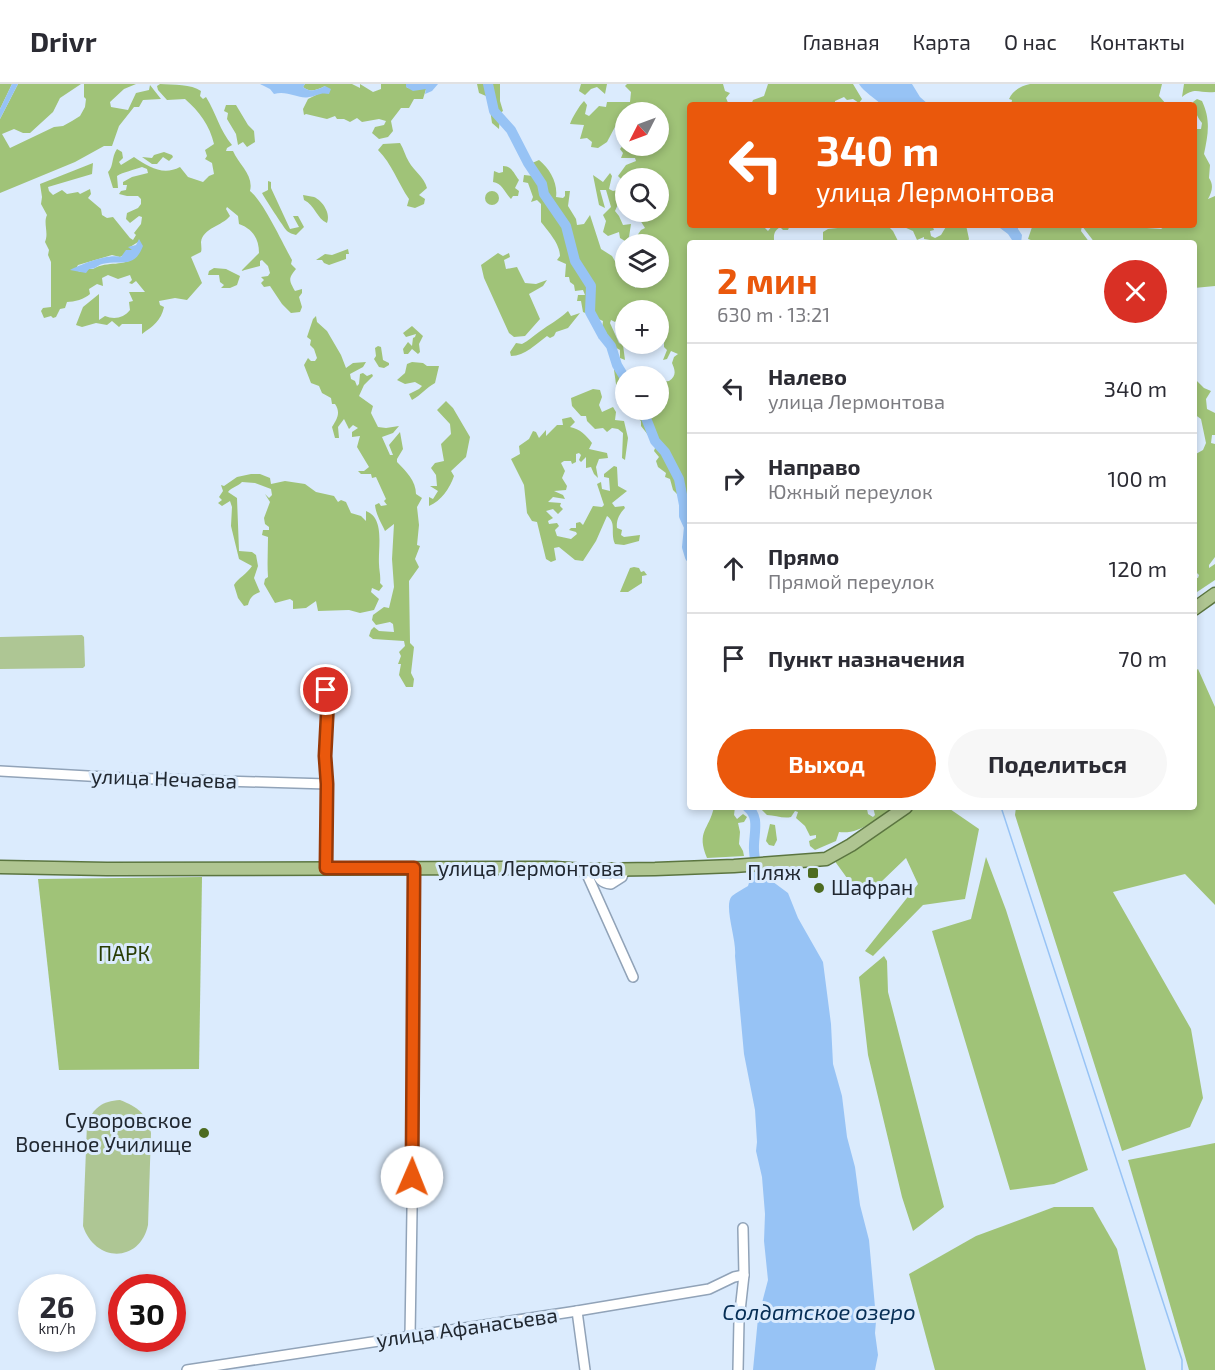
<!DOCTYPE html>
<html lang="ru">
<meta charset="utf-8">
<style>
:root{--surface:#fff;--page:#f7f7f7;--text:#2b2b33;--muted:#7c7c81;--line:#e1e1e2;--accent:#ea580c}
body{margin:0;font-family:"Exo 2",sans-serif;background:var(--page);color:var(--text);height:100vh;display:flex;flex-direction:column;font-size:22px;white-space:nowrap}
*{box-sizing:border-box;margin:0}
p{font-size:20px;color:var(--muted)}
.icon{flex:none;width:33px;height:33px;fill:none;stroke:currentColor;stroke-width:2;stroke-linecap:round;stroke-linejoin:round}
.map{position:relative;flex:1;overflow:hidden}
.sheet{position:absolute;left:687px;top:156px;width:510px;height:570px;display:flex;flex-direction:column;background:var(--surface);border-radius:6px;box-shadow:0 3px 9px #0003}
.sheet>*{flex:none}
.hud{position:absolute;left:687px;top:18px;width:510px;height:126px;border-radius:6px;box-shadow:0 3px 9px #0003;background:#ea580c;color:#fff;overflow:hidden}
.needle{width:39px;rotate:228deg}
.tools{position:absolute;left:615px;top:18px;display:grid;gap:12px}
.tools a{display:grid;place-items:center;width:54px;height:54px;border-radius:50%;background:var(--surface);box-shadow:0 3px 9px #0003;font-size:30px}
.speed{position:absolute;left:18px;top:1190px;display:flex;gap:12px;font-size:30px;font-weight:700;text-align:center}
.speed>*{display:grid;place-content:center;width:78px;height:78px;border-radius:50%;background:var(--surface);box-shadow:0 3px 9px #0003;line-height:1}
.speed small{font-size:15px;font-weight:400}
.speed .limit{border:9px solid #d22;background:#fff;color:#111}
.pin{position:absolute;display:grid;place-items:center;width:51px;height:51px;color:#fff;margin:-26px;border:3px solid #fff;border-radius:50%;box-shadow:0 2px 6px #0007}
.me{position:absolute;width:66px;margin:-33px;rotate:1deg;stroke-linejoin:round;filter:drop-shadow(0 0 4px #0008)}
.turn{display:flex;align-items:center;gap:21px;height:126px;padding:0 30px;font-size:27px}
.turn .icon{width:78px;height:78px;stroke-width:2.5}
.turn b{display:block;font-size:42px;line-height:51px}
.round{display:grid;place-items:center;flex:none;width:63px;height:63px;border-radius:32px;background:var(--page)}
.summary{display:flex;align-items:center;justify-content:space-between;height:102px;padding:0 30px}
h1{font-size:36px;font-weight:700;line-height:45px;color:var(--accent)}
.cta{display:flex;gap:12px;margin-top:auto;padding:12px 30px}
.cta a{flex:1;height:69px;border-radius:36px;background:var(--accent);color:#fff;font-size:24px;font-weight:700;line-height:69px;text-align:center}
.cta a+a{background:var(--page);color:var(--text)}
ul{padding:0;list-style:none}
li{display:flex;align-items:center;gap:18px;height:90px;padding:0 30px;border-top:2px solid var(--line)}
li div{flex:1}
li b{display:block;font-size:22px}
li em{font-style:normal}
header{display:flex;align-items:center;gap:36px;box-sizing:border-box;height:84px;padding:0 30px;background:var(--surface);border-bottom:2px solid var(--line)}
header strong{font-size:28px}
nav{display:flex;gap:33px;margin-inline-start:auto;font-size:21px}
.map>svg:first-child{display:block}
.green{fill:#aec694}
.forest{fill:#a0c378;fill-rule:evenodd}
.water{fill:#97c3f5}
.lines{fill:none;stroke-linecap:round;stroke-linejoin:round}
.stream{stroke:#97c3f5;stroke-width:1.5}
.river{stroke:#97c3f5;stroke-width:10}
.minor-casing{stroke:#91a3b8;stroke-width:12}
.major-casing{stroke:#5b7540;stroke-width:15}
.minor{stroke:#fff;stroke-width:9}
.major{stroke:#afc591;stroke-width:12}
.route-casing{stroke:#983908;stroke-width:15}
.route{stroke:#ea580c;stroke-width:10}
.poi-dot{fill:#4d6b20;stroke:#dbebfd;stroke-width:2}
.labels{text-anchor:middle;stroke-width:6;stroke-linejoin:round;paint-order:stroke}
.street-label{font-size:21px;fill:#212831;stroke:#dbebfd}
.poi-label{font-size:21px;fill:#212831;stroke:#dbebfd;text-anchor:end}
.park-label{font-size:21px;fill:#283c04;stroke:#dbebfd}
.water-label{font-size:22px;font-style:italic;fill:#062e55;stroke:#dbebfd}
</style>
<header>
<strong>Drivr</strong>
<nav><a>Главная</a><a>Карта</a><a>О нас</a><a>Контакты</a></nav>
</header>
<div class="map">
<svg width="1215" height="1286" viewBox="0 0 1215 1286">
<rect width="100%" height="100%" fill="#dbebfd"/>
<g class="green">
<path d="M82,551L84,553L85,582L83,584L0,585V553Z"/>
<path d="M120,1016C138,1023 147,1030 151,1049L148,1141C140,1179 95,1179 83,1142L87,1040C93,1024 102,1017 120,1016Z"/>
</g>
<g class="forest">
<path d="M0,0H12L0,25Z"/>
<path d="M18,0H81L60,14L53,28L30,49H23L14,45L2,50L10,64L54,43L63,42L72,37L80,32L85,23L86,15L84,13V0H136L124,5L110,18L111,23L128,26L136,9L149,6L150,1L161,15L143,16L139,23H134L119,42L112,62H104L75,78L0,109V35Z"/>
<path d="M160,0C174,1 191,0 201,7L200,12L203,15L206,13C216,29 220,47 232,61L227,64L226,67H233C239,81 254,91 250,107C263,117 282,158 292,176L291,180L296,185C288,195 289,196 295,207L302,205V209L299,213L302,223L300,228L291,229L282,220L270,202L264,203L261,199L264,196L261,193L268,192L270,189L268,182L262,176L260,177V182L241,187L259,169C259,155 253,145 239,140L238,132L227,123L226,125L230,132C222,142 203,144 201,158C201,161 202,165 201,168L191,173L202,199L187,216L175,214L159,217L160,221L164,223C161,237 153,242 142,250V240H122L119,243L112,237L107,241L96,239L82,243L76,241L83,223L99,210V236L105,232C114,236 124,234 130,226L129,218L133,217L129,208H145L136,197L132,200L129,199L132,196L130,191L118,195L108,191L102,194L103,202L97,200L89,205L90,210C85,215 74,218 67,218L65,224L60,225L56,233L53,234L51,232L44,234L41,227L43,224L51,223V178L48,171L49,166L45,158C49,149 43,139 47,131L41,120L42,113L40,100L93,79L92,90L48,103L49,107L53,111L62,106L67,110L78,108L80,110L90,105L91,110L88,114L101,125L102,131L107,134L113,133L130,154L133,156L136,151L134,149L141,140L142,133L139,132L130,139L126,135L127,129L138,124L141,120V115L138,112H127L119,110L121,107L126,106L127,101H123V98L132,93L148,89L147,85L142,83C134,86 123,88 117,92L118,104H113L108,88C114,82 111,74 117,65L122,68L123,74L119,78L121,81L134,73C149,83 163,92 180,83L188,93L203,98L209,92L214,90L212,79L205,75L207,72L205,66L214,60C210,42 199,27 185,15L167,16L158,6L157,2ZM138,158L137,172C123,184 109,176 93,185H89L81,188L75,186L78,181L112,171L120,173L133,166L130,163Z"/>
<path d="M305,0H352L360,4V0L373,8L381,5V0H406L407,4L426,5L423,15H414L409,24H401L391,37L393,47L388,53L379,55L372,49L375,43L384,41L386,37L379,35L362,38L357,34L350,38L344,35H337L335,32L327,35L306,30L304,31L303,25L308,15L322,8L325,2C317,6 310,9 303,3Z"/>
<path d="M477,0H500V17L503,27L500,29L499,45L492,39L490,25L495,22L493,15L479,9Z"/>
<path d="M581,0H607L605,10L597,3L591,5L585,11L579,7Z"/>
<path d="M627,0H723L725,7L730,9L726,14L729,21H690V141H762L768,147L773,141H790L788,146H783L780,143C773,148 774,151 774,159H690V421L680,419L681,414L673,406L670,395L665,393L666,389L658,383L656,377L659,373L654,367L656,361L641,342V337L632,329L634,326H658L663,317L659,313L661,304L659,296L661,298L669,297C677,292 675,286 672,279L674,273L678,270L671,267L667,275L663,276L667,266L664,263V255L659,252L658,226H644L641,220L630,219L626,222C624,231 624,233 615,238L611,236L610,239L619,259L623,261L625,276L620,274V266L613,262L602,245L603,237L583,228L581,217H577L578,211H585L583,206L575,207L574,201L570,198L569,193H565L566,180L557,176L560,172C560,160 548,147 541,138V120L537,116L531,118L533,113L528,99L523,98L524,91L533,92L530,80L539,76C550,85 558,99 556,113L563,114L565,112V107H570L568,122L576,135L577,141L584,140L590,131L601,165L612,172L616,179L620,181L627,198L636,204L637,197L640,196V194H658V160H636L634,156L641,146L645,144L640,136H636L638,129L658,128V94H626L625,112L623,108L618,110L619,118L615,127L619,132L623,141L631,140L629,153L625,157L620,154L619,148L608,152L603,148L606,137L603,131L611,123L606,106H600L605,124L599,121L593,91L603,98L610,89L612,92L609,105L613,107L621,105L622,96L618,92L626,81L636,77L635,74H621L623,69L620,65L624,60L631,63L634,62H658V28H626L625,54L619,52V45L616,41L607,58L598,64L591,63L592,58L587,54L580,55L584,41L570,40C572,34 579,22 584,17L587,21L585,30L589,32L599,22L606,23L607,18H630L631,8L625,2Z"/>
<path d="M768,0H853L862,15L859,19L853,15L847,16L844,13L835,17V21H751L753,16L764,12Z"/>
<path d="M1030,0H1162L1159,12L1167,21H1011L1012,16L1009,15C1013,6 1021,2 1030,0Z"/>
<path d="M1184,0H1215V8C1199,10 1196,2 1182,13Z"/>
<path d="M1197,15L1202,17C1211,36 1208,51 1204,70L1210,81L1209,94C1214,101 1212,108 1208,115L1215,112V202L1194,204V159H1095L1082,142L1081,147L1090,159H1039L1028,155L1032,143L1031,141H1146L1147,144L1161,145L1167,141H1194V42L1196,45H1201L1202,39C1195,30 1196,27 1193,18Z"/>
<path d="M226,21H236L248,41L254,47L255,58L247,63L243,58L238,61L236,50L227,35L228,29L224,27Z"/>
<path d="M400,59C404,65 405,72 409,78C414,87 424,93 427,104L419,111L425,115L424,120L415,124L407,122L409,115C398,99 392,80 378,66L383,60Z"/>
<path d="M164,68L172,71L173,73L169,77L163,73L157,80H152L142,73L152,74L154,71Z"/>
<path d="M503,82C512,82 514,90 519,96L515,104L519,107L518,112H513L511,115C505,109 502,99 493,98L494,87L499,89L503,88Z"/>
<path d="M268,97L271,98V104L290,145L299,143L293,132H298L304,143L296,151C293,150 289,149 287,147C284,144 264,113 262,109L268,106Z"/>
<circle cx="492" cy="114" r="7"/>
<path d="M303,111C307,112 310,112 314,113C323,117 331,130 327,139C317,135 315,121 304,116Z"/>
<path d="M847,141H887L893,147L899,159H823V148L828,145L847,143Z"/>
<path d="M903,141H932L934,146L930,147L931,152L935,154L941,151L947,141H966L969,155L967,159H937L936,157L924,155V153L917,156L913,147L904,143Z"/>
<path d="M348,165L349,170H346V175L329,181L324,179L322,176H316L325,170L332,171Z"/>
<path d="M498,169L503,172L509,169L510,173L504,176L506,185L517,183L525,199L536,200L547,196L543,202L529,210L540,235L525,252L514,253L509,249L484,194L481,181Z"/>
<path d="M214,184L226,185L240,192L237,201L230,204H221L224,201L220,198L219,191H208L209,187Z"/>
<path d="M568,227L571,232L580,229L568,244L556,248L554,252L550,254L547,252C536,260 525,272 511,272L510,268L516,259L522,260C528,257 533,252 539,248C550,240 558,236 568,227Z"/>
<path d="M316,232L317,238L327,247L341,271L346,284L353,279L366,278L363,283L350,290L351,295L355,297L357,302L359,300L360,290L363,289L367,292L372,290L373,292L364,301L359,312L373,322L371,329L378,343L386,344L399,342L393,349L382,353L390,371H393L389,361L400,348L403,365L397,375V378C406,387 416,397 416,410L422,414L417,423L419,441L417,461L420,462L415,475L419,483L409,497L410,559L414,563L411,589L414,595L413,603H406L399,591L401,580H398L401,572L399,568L405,562L404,557L373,555L369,552L371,546L374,543L379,547L394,548L393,540L390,538L376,541L372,536L373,531L384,523L389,524L394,503L392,475L394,440L385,447C381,438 376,431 375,421L379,419L381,422L387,421L384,417L386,415L376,393L372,394L371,390H361L358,387H364L369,383L357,363L360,352L352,353V348L358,344L353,341L349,345L344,335L338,343L339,354H335L332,343C337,335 341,329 335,320H332L331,314L322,309L319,302L311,299L304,281L308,274L311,277H315L317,274L314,265L310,261L311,256L307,253L313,235Z"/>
<path d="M412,242L423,252L419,260L420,268L418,270L412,265L408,270H404L403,265L408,258L412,262L413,254L415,253L416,250L406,253L403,249Z"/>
<path d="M378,262L381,263L383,276L389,279V281L384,284L379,283L374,275L376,272L375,264Z"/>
<path d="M412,278L423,279L427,282H439L435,299C426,304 421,311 412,316L409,310L419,305L422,302L415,298L405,300L397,296L405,289L407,280Z"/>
<path d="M614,286H618L626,293L625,312L616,300Z"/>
<path d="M1194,294L1204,304L1211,307L1206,315L1207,325L1215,329V351H1212L1211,359L1215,360V473L1209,481V484L1215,480V496L1194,510V493L1198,494L1199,491L1194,486V476L1196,475L1194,468V371L1203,366L1206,359L1201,335L1194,330Z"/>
<path d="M593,305L600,306L602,313L599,321L602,328L613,323L616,328L615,336L624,337L628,354L625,376L622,374L623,349L618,345L612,344L607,348L603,344L595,345L587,337L586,332H581L572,322L571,314Z"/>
<path d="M446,317L453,324L470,353L466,373L451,387L454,392C450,404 441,417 429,422V413L433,415L438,407L430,402H437L436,391L431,384L435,379L444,377L441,360L451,350L450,340L437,326Z"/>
<path d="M571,333L575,338L570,343C580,345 586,351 592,359L589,365L607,369L608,374L599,375L596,383L598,394L594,390L591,383L586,384V373L581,378L579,376L581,371L579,369L576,370V378L572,380L571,377H564L561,379L565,387L562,394L567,402L566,406L554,407L563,411L565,415L553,413L548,418L561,419L560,422L563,425L558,430L553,425L546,427L553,434L548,437L549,440L557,439L559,442L555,446L557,452L571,455L577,450L576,448L569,446L571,444H576V439L580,438L583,441L593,422L602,423L604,421L597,400L601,398L602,405L610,407L609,394L604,393V390L614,382L617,383L618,402L627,407L612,419L615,423L624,422L625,424C619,430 616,437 617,444L622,446L621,451L624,453L640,451L639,457L624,461L615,460C610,448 617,439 607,432L596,457L583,477L575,476L559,463L554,464L556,476L551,478L546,475L537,438L532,437L527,429L524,401L511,375L520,370L519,362L529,355L533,347L536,348L539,354L546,346V352L557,341H563L562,335Z"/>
<path d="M251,390H260L270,394L271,400L285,397L305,400L316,408L334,412L338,418L341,416L346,418L351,429L361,432L366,437V427C385,434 378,463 379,480C379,486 381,492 380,499L383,502L379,507L372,504L371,508L379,515L374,526L360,529L349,526L318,527L316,517L306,524L293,525V517L290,515L275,519L264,500L265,495L268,493C267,479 268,466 268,453L262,451L263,446H269V443L265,440L264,434L270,418L265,410L269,414L272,411L271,405L255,399L242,398C237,403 232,403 228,408L237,414L239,467L252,468L256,471L258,482L254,494L260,508C252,511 250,514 248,521L244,522L238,514L234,501C238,494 247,490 252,482L239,475L231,442L232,423L230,417L222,422L218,419L222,416L219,413L223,407L221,401L224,402L237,393Z"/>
<path d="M634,483L639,484L641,488L644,487L647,491L642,492V499L628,508H620L630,484Z"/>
<path d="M1198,585L1215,623V821L1185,790L1113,808L1191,945L1203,1014L1190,1043L1122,1067L1015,731L1016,723H1194V588Z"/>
<path d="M714,723H735L734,731L737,735L743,730L747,733L744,738L738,739L740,748L739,760L743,767L744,772L707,774C696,747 709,746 714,723Z"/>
<path d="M761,723H869L867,725L868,730L873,733L875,731L873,723H894C877,734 860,751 839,748L836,757L815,766L810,762L809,757L816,754V751L810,752L805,742L796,734L798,728L795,727L791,733C783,735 775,731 767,731L761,725Z"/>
<path d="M916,723H947L979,745L965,815L923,821L873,872L865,867L918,800L906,774L881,798L860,812L834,776Z"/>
<path d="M770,740L775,741L777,756L774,762L769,761L766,757Z"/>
<path d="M986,773L1006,826L1088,1086L1054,1100L1010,1106L932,847L971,835Z"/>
<path d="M202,793L199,985L59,986L38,795Z"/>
<path d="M884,872L887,877L888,908L944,1123L913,1147L902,1113L868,971L859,893Z"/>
<path d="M1215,1059V1286H1189L1128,1076Z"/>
<path d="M1054,1123H1093L1117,1165L1146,1286H935L909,1190L976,1152Z"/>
</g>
<g class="water">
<path d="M12,0H18L0,35V25Z"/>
<path d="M260,0H305L303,3C310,9 317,6 325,2L331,5L329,10C320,8 317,12 309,13C300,16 288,6 274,10L270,5Z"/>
<path d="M406,0H438L432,7L425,10L426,5L413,7L406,3Z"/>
<path d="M859,0H912L920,13L929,21H882C875,14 864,8 859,0Z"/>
<path d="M996,141H1018V145L1022,151L1021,159H1014L1008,150Z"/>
<path d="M139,155L143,162C134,186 120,175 102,180C96,182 96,185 89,185L86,189L70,186C81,180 109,169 121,173L126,166H132L128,163L136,161Z"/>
<path d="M757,786L788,809L798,834L823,878L831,940L833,980L842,1012L847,1053L855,1083L860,1121L869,1156L875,1223L877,1226L875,1249L878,1271L875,1286H753L758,1234L768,1196L764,1157L765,1130L762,1093L756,1067L757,1058L755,1026L744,970L735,872C737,856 723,821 732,812C737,808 743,805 748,802L752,789Z"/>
</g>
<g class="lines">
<path class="stream" d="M1001,723L1182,1276V1286"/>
<g class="river">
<path d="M488,0L494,27L511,46L528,79L542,100L544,110L566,142L575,177L591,202L590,228L603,252L611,262L617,281L626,296"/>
<path d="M640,326L646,334L655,357L665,368L679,395L684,421V432L689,443L687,463L690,473"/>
<path d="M747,723C761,733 753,751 754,766C754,772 756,779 757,786"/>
</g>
<defs>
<g id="minor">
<path d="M319,602L326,606L328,614L325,672L327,700L326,784"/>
<path d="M0,687L123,694L327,700"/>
<path d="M585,786L633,893"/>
<path d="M595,786C599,795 601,799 611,800L622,793L625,785"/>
<path d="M577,1227L585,1286"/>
<path d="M410,1252L414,1002V784"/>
<path d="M187,1286L577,1227L709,1205L734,1193L744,1191"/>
<path d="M738,1286L739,1236L744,1191L743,1144"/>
</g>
<g id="major">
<path d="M1194,525L1215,510"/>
<path d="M0,783L107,785L555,784L585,786L655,785L734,782L826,775L851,761L906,723"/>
</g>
</defs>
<use href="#minor" class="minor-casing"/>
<use href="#major" class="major-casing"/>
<use href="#minor" class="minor"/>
<use href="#major" class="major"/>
</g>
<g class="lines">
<defs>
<path id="route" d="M326,606L328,614L325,672L327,700L326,784H414L412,1093"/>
</defs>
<use href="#route" class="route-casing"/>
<use href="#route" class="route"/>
</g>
<g class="poi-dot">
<rect x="807" y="783" width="12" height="12" rx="3"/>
<circle cx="819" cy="804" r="6"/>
<circle cx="204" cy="1049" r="6"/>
</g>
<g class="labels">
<g class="street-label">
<text transform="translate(164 695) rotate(2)" y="7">улица Нечаева</text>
<text x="531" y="792">улица Лермонтова</text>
<text transform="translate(467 1244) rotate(-8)" y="7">улица Афанасьева</text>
</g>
<g class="poi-label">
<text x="801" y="796">Пляж</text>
<text x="831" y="811" text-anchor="start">Шафран</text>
<text x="192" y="1044">Суворовское<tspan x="192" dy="24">Военное Училище</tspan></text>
</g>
<g class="park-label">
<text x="124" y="877">ПАРК</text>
</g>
<g class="water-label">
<text x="819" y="1236">Солдатское озеро</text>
</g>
</g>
</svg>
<div class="tools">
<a><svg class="needle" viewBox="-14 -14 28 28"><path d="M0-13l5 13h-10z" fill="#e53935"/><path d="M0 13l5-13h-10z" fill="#7c7c81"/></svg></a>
<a><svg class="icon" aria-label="search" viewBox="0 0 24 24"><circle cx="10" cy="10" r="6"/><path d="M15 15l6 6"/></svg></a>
<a><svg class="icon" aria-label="layers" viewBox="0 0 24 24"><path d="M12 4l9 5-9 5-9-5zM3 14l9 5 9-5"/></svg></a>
<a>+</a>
<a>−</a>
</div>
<div class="speed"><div>26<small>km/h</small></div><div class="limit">30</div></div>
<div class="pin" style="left:326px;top:606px;background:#d93025"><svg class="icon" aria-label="arrive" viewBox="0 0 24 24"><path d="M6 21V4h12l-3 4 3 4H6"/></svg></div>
<svg class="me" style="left:412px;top:1093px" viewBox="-20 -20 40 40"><circle r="19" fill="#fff"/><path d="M0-13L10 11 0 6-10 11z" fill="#ea580c"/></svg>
<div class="hud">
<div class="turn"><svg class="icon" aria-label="left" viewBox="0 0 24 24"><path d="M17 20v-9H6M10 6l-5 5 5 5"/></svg><div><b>340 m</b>улица Лермонтова</div></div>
</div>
<section class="sheet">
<div class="summary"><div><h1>2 мин</h1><p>630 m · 13:21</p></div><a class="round" style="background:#d93025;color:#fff"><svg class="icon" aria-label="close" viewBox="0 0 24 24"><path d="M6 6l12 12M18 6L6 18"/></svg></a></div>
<ul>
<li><svg class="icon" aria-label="left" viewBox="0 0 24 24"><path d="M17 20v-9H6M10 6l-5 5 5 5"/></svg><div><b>Налево</b><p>улица Лермонтова</p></div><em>340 m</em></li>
<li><svg class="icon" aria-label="right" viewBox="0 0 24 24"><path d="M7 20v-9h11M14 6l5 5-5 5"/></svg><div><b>Направо</b><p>Южный переулок</p></div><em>100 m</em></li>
<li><svg class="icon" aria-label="ahead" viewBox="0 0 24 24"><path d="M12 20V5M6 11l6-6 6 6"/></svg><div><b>Прямо</b><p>Прямой переулок</p></div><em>120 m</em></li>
<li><svg class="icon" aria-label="arrive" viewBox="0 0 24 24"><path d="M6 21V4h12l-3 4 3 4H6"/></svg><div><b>Пункт назначения</b></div><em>70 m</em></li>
</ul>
<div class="cta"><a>Выход</a><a>Поделиться</a></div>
</section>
</div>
